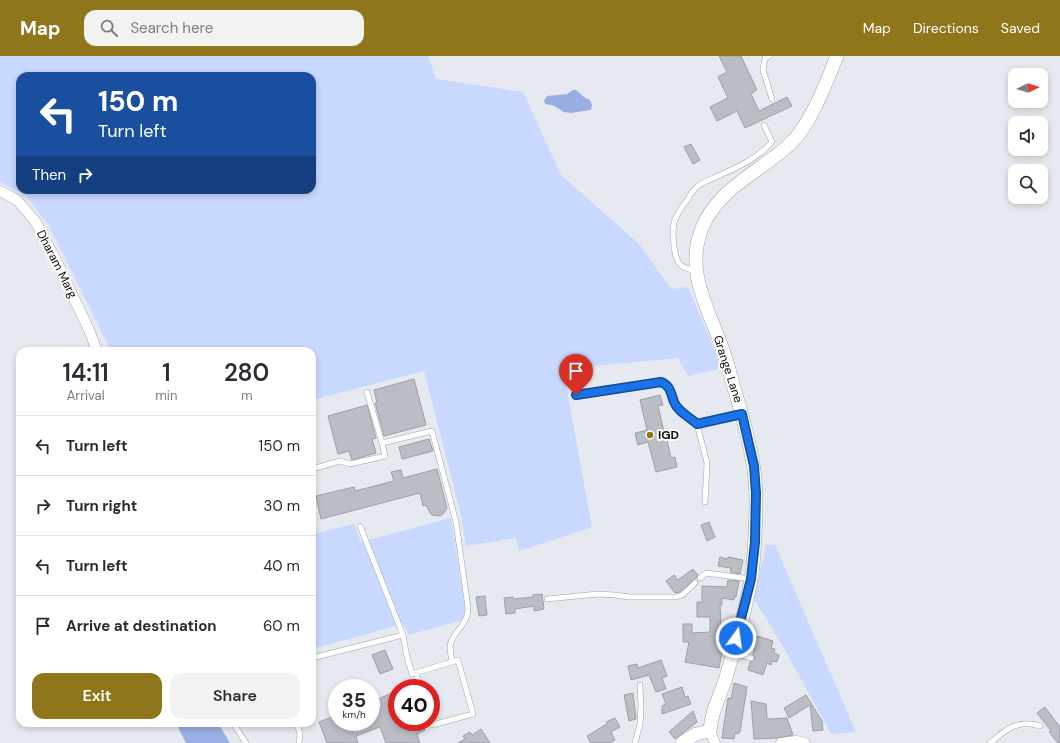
<!DOCTYPE html>
<style>
:root{--surface:#fff;--page:#f2f2f3;--text:#2b2b33;--muted:#7c7c81;--line:#e1e1e2;--accent:#8f761b}
body{margin:0;font-family:"DM Sans",sans-serif;background:var(--page);color:var(--text);height:100vh;display:flex;flex-direction:column;font-size:15px;white-space:nowrap}
*{box-sizing:border-box;margin:0}
p{font-size:13px;color:var(--muted)}
.icon{flex:none;width:22px;height:22px;fill:none;stroke:currentColor;stroke-width:2;stroke-linecap:round;stroke-linejoin:round}
.map{position:relative;flex:1;overflow:hidden}
.drawer{position:absolute;left:16px;top:291px;width:300px;height:380px;display:flex;flex-direction:column;background:var(--surface);border-radius:12px;box-shadow:0 2px 6px #0003}
.drawer>*{flex:none}
.banner{position:absolute;left:16px;top:16px;width:300px;height:122px;border-radius:12px;box-shadow:0 2px 6px #0003;background:#1a4fa0;color:#fff;overflow:hidden}
.needle{width:26px;rotate:85deg}
.controls{position:absolute;left:1008px;top:12px;display:grid;gap:8px}
.controls a{display:grid;place-items:center;width:40px;height:40px;border-radius:8px;background:var(--surface);box-shadow:0 2px 6px #0003;font-size:20px}
.speed{position:absolute;left:328px;top:623px;display:flex;gap:8px;font-size:20px;font-weight:700;text-align:center}
.speed>*{display:grid;place-content:center;width:52px;height:52px;border-radius:50%;background:var(--surface);box-shadow:0 2px 6px #0003;line-height:1}
.speed small{font-size:10px;font-weight:400}
.speed .limit{border:6px solid #d22;background:#fff;color:#111}
.pin{position:absolute;display:grid;place-items:center;width:34px;height:34px;color:#fff;margin:-41px -17px;border-radius:50% 50% 50% 0;rotate:-45deg;box-shadow:0 0 4px #0007}
.pin .icon{rotate:45deg}
.me{position:absolute;width:44px;margin:-22px;rotate:14deg;stroke-linejoin:round;filter:drop-shadow(0 0 3px #0008)}
.turn{display:flex;align-items:center;gap:14px;height:84px;padding:0 16px;font-size:18px}
.turn .icon{width:52px;height:52px;stroke-width:2.5}
.turn b{display:block;font-size:28px;line-height:34px}
.then{display:flex;align-items:center;height:38px;padding:0 16px;background:#0003;gap:8px;font-size:15px}
.eta{display:flex;justify-content:space-evenly;align-items:center;height:68px;text-align:center}
.eta b{font-size:24px;font-weight:600;line-height:28px}
.primary-button{display:flex;gap:8px;margin-top:auto;padding:8px 16px}
.primary-button a{flex:1;height:46px;border-radius:12px;background:var(--accent);color:#fff;font-size:16px;font-weight:600;line-height:46px;text-align:center}
.primary-button a+a{background:var(--page);color:var(--text)}
ul{padding:0;list-style:none}
li{display:flex;align-items:center;gap:12px;height:60px;padding:0 16px;border-top:1px solid var(--line)}
li div{flex:1}
li b{display:block;font-size:15px}
li em{font-style:normal}
header{display:flex;align-items:center;gap:24px;box-sizing:border-box;height:56px;padding:0 20px;background:var(--accent);color:#fff}
header strong{font-size:19px}
nav{display:flex;gap:22px;margin-inline-start:auto;font-size:14px}
.search{width:280px;height:36px;background:var(--page);display:flex;align-items:center;gap:10px;box-sizing:border-box;padding:0 14px;border-radius:12px;color:var(--muted);font-size:15px}
.map>svg:first-child{display:block}
.green{fill:#c8d8ff;fill-rule:evenodd}
.forest{fill:#9aafe4}
.water{fill:#99aee3}
.building{fill:#babdc3;stroke:#9c9fa5}
.lines{fill:none;stroke-linecap:round;stroke-linejoin:round}
.service-casing{stroke:#9fa1a7;stroke-width:6}
.minor-casing{stroke:#9fa1a7;stroke-width:11}
.tertiary-casing{stroke:#9fa1a7;stroke-width:14}
.service{stroke:#fff;stroke-width:5}
.minor{stroke:#fff;stroke-width:10}
.tertiary{stroke:#fff;stroke-width:13}
.route-casing{stroke:#114b97;stroke-width:10}
.route{stroke:#1a73e8;stroke-width:7}
.poi-dot{fill:#8f761b;stroke:#fff;stroke-width:1.5}
.labels{text-anchor:middle;stroke-width:4;stroke-linejoin:round;paint-order:stroke}
.street-label{font-size:12px;fill:#0b0c0e;stroke:#fff}
.poi-label{font-size:12px;font-weight:bold;fill:#0b0c0e;stroke:#fff;text-anchor:start}
</style>
<header>
<strong>Map</strong>
<div class="search"><svg class="icon" aria-label="search" viewBox="0 0 24 24"><circle cx="10" cy="10" r="6"/><path d="M15 15l6 6"/></svg>Search here</div>
<nav><a>Map</a><a>Directions</a><a>Saved</a></nav>
</header>
<div class="map">
<svg width="1060" height="687" viewBox="0 0 1060 687">
<rect width="100%" height="100%" fill="#e6e9ef"/>
<g class="green">
<path d="M0,0H428L436,23L523,36L561,119L639,188L671,233L688,231L722,312L688,320L678,302L563,313L592,471L519,495L516,482L466,490L461,459L424,315L312,344V295H111L48,168L26,140L0,126ZM20,20H312V134H20Z"/>
<path d="M451,462L465,553L462,564L409,579L403,568L312,593V478L354,468L361,486Z"/>
<path d="M766,489H775L856,676L831,678L784,592L754,543Z"/>
</g>
<path class="forest" d="M176,667H218L230,687H186Z"/>
<path class="water" d="M573,34H576L584,41L590,44L592,49L591,54L571,57L564,56L552,49L545,48L544,45L547,40L567,38Z"/>
<g class="building">
<path d="M719,0H741L757,34L751,38L759,55L787,41L792,50L745,72L737,55L717,65L710,51L728,42L718,21L727,16Z"/>
<path d="M691,88L700,104L693,108L684,91Z"/>
<path d="M414,323L426,369L384,380L375,347H377L374,334Z"/>
<path d="M660,339L663,349L658,350L665,380H666L671,402L675,401L677,411L656,416L648,386L638,389L635,377L647,374L640,344Z"/>
<path d="M367,349L376,382L372,383L376,397L352,404L349,395L338,398L328,360Z"/>
<path d="M429,383L433,395L402,403L399,391Z"/>
<path d="M437,413L447,452L443,458L440,460L432,459L430,457L426,449L423,450L420,437L321,463L316,440L354,431L355,435L394,425L391,416L401,414L403,422Z"/>
<path d="M709,466L715,481L707,485L701,469Z"/>
<path d="M720,501L727,503L728,501L743,504L740,518L730,516L731,512L718,510Z"/>
<path d="M693,513L698,519L696,522L680,536L675,537L666,525L674,519L678,524Z"/>
<path d="M728,524L739,525L736,541H734V544L722,542V549H720L721,571L728,570V582H726V585L724,586L719,612L685,606L689,586H683V568H692V577L710,576V561H697V546H702V530L727,531Z"/>
<path d="M542,538L544,553L534,555V550L515,553V557L506,558L504,542L513,541L514,543L533,541V539Z"/>
<path d="M485,540L487,559L479,560L476,541Z"/>
<path d="M757,580L773,585L771,592L775,593L774,597L779,599L777,606L772,605L771,609L767,607L763,619L748,614L750,606L753,605L755,603L753,598Z"/>
<path d="M385,594L393,613L380,618L372,599Z"/>
<path d="M661,604L667,620L662,622L666,633L656,636L649,619L631,624L628,610L637,608L638,612Z"/>
<path d="M734,627L747,631L740,676H739L738,678L735,677L734,683L722,682L728,642L731,643Z"/>
<path d="M682,631L685,641L688,640L691,648L662,658V650L666,648L662,638Z"/>
<path d="M397,635V666H423L425,674L417,678L420,687H386L380,671L356,680L358,687H327L319,666L337,659V666H371V646Z"/>
<path d="M633,637L636,663L629,665L624,639Z"/>
<path d="M806,639L822,665L823,674L813,675L810,649L789,662L784,652Z"/>
<path d="M751,645L766,648L767,663L787,662L793,679L777,682L754,683Z"/>
<path d="M1045,651L1060,671V687H1058L1049,676L1051,675L1037,657Z"/>
<path d="M693,655L697,666L675,683L669,676Z"/>
<path d="M615,662L620,671L611,676L615,684L609,687H591L587,680L607,668L606,666Z"/>
<path d="M481,673L490,687H458L465,683L463,680L470,676L472,679Z"/>
</g>
<g class="lines">
<defs>
<g id="service">
<path d="M770,0L765,2L763,14L772,43"/>
<path d="M695,215C679,211 676,207 674,190C671,167 674,161 688,143C690,139 693,134 697,131C702,126 712,123 718,120C740,110 755,104 772,86L764,69"/>
<path d="M367,336L382,387L432,375L456,466L468,552C468,568 456,573 451,586C449,592 451,600 452,606"/>
<path d="M576,339L661,326C672,331 670,340 676,349C681,357 690,362 697,368L741,359"/>
<path d="M697,368L707,407L705,446"/>
<path d="M312,413L340,405L350,408L385,400L382,387"/>
<path d="M360,470L403,579"/>
<path d="M700,522L706,517L751,523"/>
<path d="M547,543L598,538L615,539L629,541H676L682,539L695,527"/>
<path d="M734,597L751,602"/>
<path d="M312,602L403,579L407,601L412,618L458,604L473,658L432,669L431,664"/>
<path d="M416,617L421,632"/>
<path d="M233,667L246,687"/>
<path d="M297,667L300,678L299,687"/>
<path d="M635,687L640,668L641,651L640,629"/>
<path d="M990,687C1006,673 1018,663 1040,670"/>
</g>
<g id="minor">
<path d="M0,135L17,144L35,165L55,202L89,274L97,295"/>
<path d="M710,675L715,687"/>
<path d="M781,687L796,685L805,687"/>
</g>
<path id="tertiary" d="M682,687L696,678L710,675C711,655 722,636 727,618C736,587 745,555 751,524C755,500 755,477 756,453C756,439 756,423 753,408C749,383 742,358 734,332C731,321 728,308 724,297C710,255 684,217 702,172C718,132 760,116 790,88C811,68 826,27 837,0"/>
</defs>
<use href="#service" class="service-casing"/>
<use href="#minor" class="minor-casing"/>
<use href="#tertiary" class="tertiary-casing"/>
<use href="#service" class="service"/>
<use href="#minor" class="minor"/>
<use href="#tertiary" class="tertiary"/>
</g>
<g class="lines">
<defs>
<path id="route" d="M576,339L661,326C671,330 671,338 674,346C678,356 690,361 697,368L742,358L754,410L756,437L755,486L751,523L736,582"/>
</defs>
<use href="#route" class="route-casing"/>
<use href="#route" class="route"/>
</g>
<circle class="poi-dot" cx="650" cy="379" r="4"/>
<g class="labels">
<g class="street-label">
<text transform="translate(57 208) rotate(63)" y="4">Dharam Marg</text>
<text transform="translate(728 313) rotate(72)" y="4">Grange Lane</text>
</g>
<g class="poi-label">
<text x="658" y="383">IGD</text>
</g>
</g>
</svg>
<div class="controls">
<a><svg class="needle" viewBox="-14 -14 28 28"><path d="M0-13l5 13h-10z" fill="#e53935"/><path d="M0 13l5-13h-10z" fill="#7c7c81"/></svg></a>
<a><svg class="icon" aria-label="sound" viewBox="0 0 24 24"><path d="M4 9h4l5-4v14l-5-4H4zM17 9q2 3 0 6"/></svg></a>
<a><svg class="icon" aria-label="search" viewBox="0 0 24 24"><circle cx="10" cy="10" r="6"/><path d="M15 15l6 6"/></svg></a>
</div>
<div class="speed"><div>35<small>km/h</small></div><div class="limit">40</div></div>
<div class="pin" style="left:576px;top:339px;background:#d93025"><svg class="icon" aria-label="arrive" viewBox="0 0 24 24"><path d="M6 21V4h12l-3 4 3 4H6"/></svg></div>
<svg class="me" style="left:736px;top:582px" viewBox="-20 -20 40 40"><circle r="17" fill="#1a73e8" stroke="#fff" stroke-width="3"/><path d="M0-11L8 9 0 5-8 9z" fill="#fff"/></svg>
<div class="banner">
<div class="turn"><svg class="icon" aria-label="left" viewBox="0 0 24 24"><path d="M17 20v-9H6M10 6l-5 5 5 5"/></svg><div><b>150 m</b>Turn left</div></div>
<div class="then">Then<svg class="icon" aria-label="right" viewBox="0 0 24 24"><path d="M7 20v-9h11M14 6l5 5-5 5"/></svg></div>
</div>
<section class="drawer">
<div class="eta">
<div><b>14:11</b><p>Arrival</p></div>
<div><b>1</b><p>min</p></div>
<div><b>280</b><p>m</p></div>
</div>
<ul>
<li><svg class="icon" aria-label="left" viewBox="0 0 24 24"><path d="M17 20v-9H6M10 6l-5 5 5 5"/></svg><div><b>Turn left</b></div><em>150 m</em></li>
<li><svg class="icon" aria-label="right" viewBox="0 0 24 24"><path d="M7 20v-9h11M14 6l5 5-5 5"/></svg><div><b>Turn right</b></div><em>30 m</em></li>
<li><svg class="icon" aria-label="left" viewBox="0 0 24 24"><path d="M17 20v-9H6M10 6l-5 5 5 5"/></svg><div><b>Turn left</b></div><em>40 m</em></li>
<li><svg class="icon" aria-label="arrive" viewBox="0 0 24 24"><path d="M6 21V4h12l-3 4 3 4H6"/></svg><div><b>Arrive at destination</b></div><em>60 m</em></li>
</ul>
<div class="primary-button"><a>Exit</a><a>Share</a></div>
</section>
</div>
